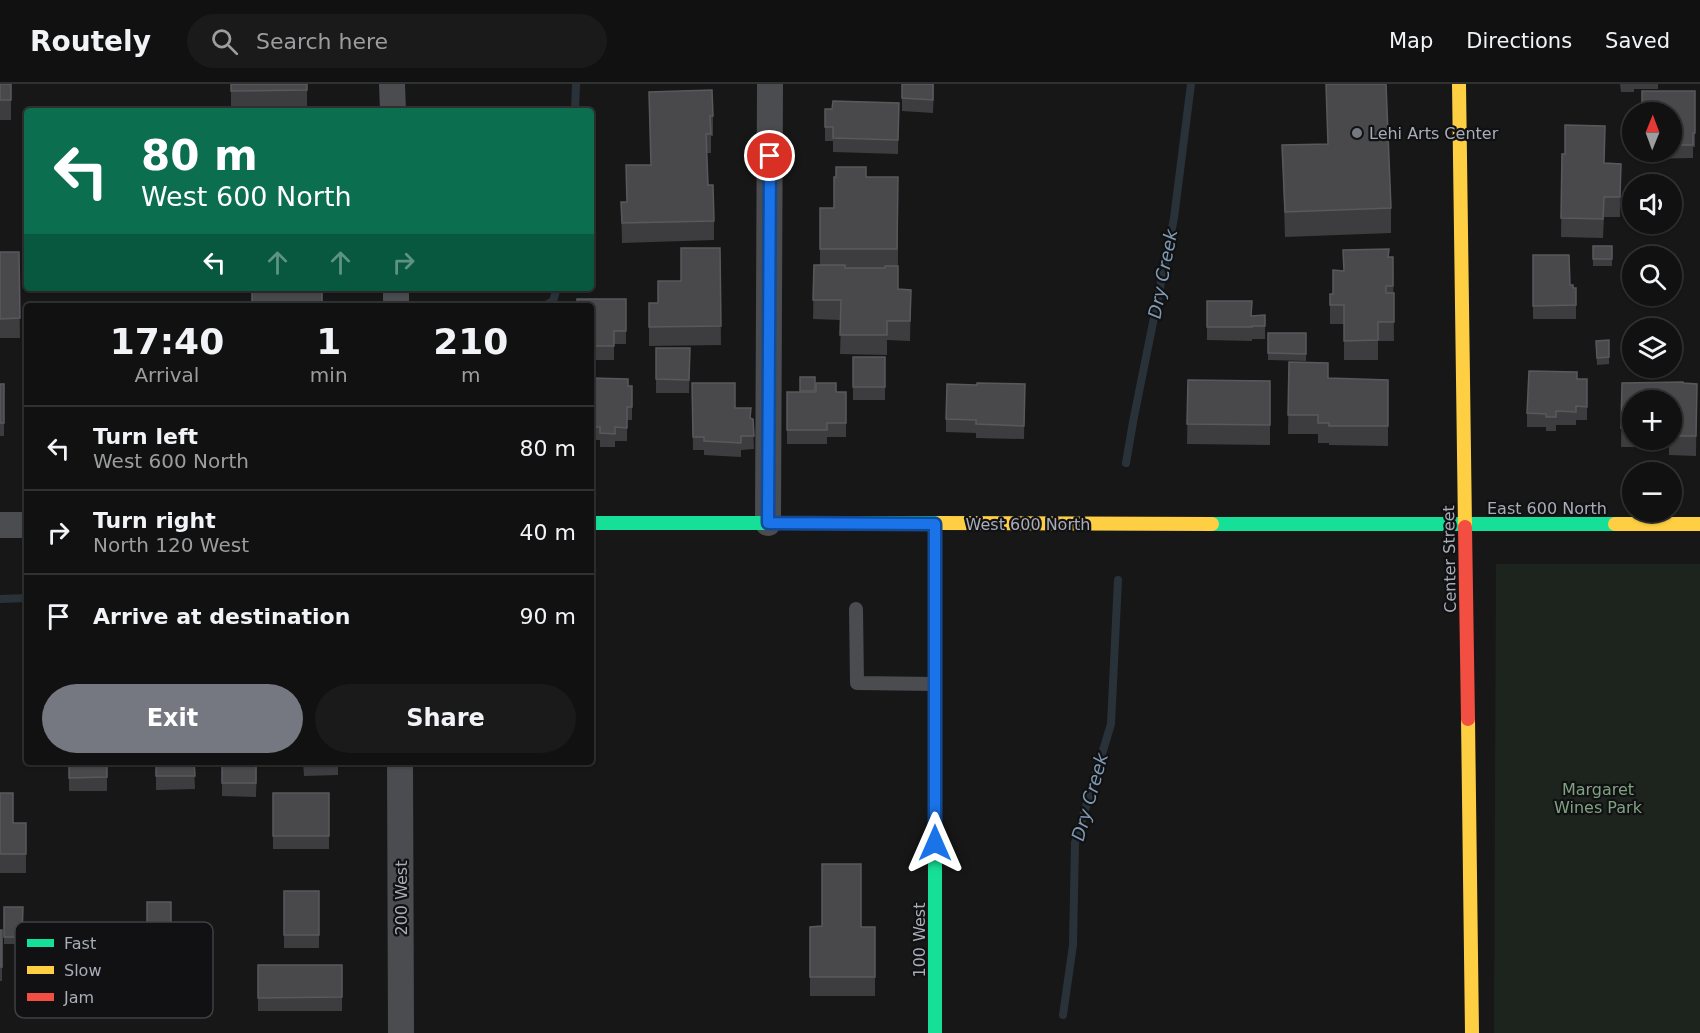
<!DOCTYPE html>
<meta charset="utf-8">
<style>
:root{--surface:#111;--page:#1a1a1a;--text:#f1f3f6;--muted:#9c9d9f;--line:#303131;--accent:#757880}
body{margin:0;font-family:"DejaVu Sans",sans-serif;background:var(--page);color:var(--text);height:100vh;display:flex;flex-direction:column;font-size:22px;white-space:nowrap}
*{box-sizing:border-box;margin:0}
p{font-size:20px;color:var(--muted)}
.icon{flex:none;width:33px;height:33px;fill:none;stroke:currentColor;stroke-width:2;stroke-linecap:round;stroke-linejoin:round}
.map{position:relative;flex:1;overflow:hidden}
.drawer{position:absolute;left:24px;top:219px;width:570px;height:462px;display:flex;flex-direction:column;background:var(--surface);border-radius:6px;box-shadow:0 2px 4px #0004,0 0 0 2px var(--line)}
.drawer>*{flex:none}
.top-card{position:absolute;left:24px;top:24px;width:570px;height:183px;border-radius:6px;box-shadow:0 2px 4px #0004,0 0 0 2px var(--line);background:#0b6e4f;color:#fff;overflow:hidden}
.needle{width:39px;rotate:1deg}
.controls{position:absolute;left:1622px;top:18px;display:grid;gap:12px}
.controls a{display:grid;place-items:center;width:60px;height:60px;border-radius:50%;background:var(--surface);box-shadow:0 2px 4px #0004,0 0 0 2px var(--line);font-size:30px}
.pin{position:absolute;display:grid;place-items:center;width:51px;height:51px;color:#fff;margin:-26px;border:3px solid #fff;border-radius:50%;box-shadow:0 2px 6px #0007}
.me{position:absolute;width:66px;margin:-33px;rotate:0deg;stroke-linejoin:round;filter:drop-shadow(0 0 4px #0008)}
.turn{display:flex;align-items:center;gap:21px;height:126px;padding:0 18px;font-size:27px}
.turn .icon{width:78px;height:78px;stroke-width:2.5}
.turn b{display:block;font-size:42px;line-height:51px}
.lanes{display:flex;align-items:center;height:57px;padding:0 18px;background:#0003;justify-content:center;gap:30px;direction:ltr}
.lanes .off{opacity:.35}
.eta{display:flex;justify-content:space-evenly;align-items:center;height:102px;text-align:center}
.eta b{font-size:36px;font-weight:700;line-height:42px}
.action{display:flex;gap:12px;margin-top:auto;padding:12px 18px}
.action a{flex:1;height:69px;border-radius:36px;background:var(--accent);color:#fff;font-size:24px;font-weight:700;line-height:69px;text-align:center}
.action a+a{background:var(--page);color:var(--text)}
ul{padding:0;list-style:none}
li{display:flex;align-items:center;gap:18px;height:84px;padding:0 18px;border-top:2px solid var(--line)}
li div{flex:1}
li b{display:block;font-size:22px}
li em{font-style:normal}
header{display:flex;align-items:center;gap:36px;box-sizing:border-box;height:84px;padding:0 30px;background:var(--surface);border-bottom:2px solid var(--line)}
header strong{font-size:28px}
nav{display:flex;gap:33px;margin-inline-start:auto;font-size:21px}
.search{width:420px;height:54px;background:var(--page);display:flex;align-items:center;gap:15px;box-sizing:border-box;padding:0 21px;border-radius:33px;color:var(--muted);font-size:22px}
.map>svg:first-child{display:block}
.green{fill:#1d241e}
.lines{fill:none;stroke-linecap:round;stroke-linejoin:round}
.stream{stroke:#2a3239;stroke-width:8}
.lane{stroke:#4b4c50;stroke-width:14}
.street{stroke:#4b4c50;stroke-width:26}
.fast{stroke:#16e098;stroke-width:14}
.slow{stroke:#ffcf43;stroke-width:14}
.jam{stroke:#f24e42;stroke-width:14}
.wall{fill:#3d3d3f;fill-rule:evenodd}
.building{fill:#49494c;stroke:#58595d;stroke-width:1.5}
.route-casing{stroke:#114b97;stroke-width:15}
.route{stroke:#1a73e8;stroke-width:10}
.poi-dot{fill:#757880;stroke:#111113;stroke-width:2}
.labels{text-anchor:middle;stroke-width:4.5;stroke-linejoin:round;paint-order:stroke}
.poi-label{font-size:16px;fill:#a8adb8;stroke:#111113;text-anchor:start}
.street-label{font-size:16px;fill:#a8adb8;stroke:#111113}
.park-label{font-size:16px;fill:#7fa381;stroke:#111113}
.water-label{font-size:18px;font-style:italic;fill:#7f9bb3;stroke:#111113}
.key{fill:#111113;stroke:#3e4045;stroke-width:1.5}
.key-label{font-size:16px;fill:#a8adb8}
</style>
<header>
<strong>Routely</strong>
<div class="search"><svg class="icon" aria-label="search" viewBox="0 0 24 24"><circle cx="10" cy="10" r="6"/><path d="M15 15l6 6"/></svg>Search here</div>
<nav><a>Map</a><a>Directions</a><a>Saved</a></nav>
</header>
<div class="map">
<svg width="1700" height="949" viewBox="0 0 1700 949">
<rect width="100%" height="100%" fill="#171717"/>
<path class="green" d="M1496,480H1700V949H1494Z"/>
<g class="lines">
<g class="stream">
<path d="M575,27L576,0"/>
<path d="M544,222L553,217L557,204"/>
<path d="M1126,379L1133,338L1174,134L1191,0"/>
<path d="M0,515L27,514"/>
<path d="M1063,931L1073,861L1075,759L1111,640L1118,496"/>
</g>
<path class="lane" d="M856,525L857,599L935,600"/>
<g class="street">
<path d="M392,0L393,27"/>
<path d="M396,204V222"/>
<path d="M768,439L770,0"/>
<path d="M0,441H27"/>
<path d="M400,678L401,949"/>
</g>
<g class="fast">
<path d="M591,439H939"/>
<path d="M1212,440H1615"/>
<path d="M935,629V949"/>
</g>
<g class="slow">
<path d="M1459,0L1465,443"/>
<path d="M939,439L1212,440"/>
<path d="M935,440V629"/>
<path d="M1615,440H1700"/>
<path d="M1468,635L1472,949"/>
</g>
<path class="jam" d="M1465,443L1468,635"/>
</g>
<g class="wall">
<rect x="0" y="0" width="11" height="36"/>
<path d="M231,0H307V26L231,27Z"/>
<path d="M902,0H934L933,29L902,27Z"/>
<path d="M1326,0L1391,124V149L1285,153L1282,61L1328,60Z"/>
<path d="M1620,0H1658V5H1634V8H1621Z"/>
<path d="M1695,7V63H1693V74L1643,75V68H1671V28Z"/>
<path d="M649,8L713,32V52H711V69H707L708,101L714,137V156L622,159L621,118H626L651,81Z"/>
<path d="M899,19L898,70L833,68V57H825V25Z"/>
<path d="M1562,70L1605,79L1621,80L1620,133H1604L1603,154L1561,153Z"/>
<path d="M866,93H898V205L911,206L910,257L887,256V271L840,270L841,236L813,235L814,181H820V124H834Z"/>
<rect x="1593" y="162" width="19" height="20"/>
<path d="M720,164L721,261L649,262V219H658L681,197Z"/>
<path d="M0,168H19L20,254H0Z"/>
<path d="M1533,171L1573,204H1576V235H1533Z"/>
<path d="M1389,173H1393L1394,257H1378V276H1344V240H1330V210H1333Z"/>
<path d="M626,215V260H614V276H591V222Z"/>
<path d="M1207,217L1252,232L1265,231V255H1252V257L1207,256Z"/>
<path d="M1268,249H1306V277L1268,276Z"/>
<path d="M1596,257L1609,273V280L1597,281Z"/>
<path d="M656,264H690L689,309H656Z"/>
<rect x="853" y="273" width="32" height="43"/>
<path d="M1289,278L1328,294L1388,296V362L1329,361V359H1318V350H1288Z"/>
<path d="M591,294L628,302L632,315V336H627V357H615V363H600V356H591Z"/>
<path d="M1577,295H1587V336H1576V341H1556V347H1546V343H1527V329Z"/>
<path d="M1188,296L1270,297V361L1187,360Z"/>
<path d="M692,299L751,334L753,335L754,365L741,366V373L704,371V366H693Z"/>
<path d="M1622,299L1697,300L1696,372L1669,371V357H1663V363H1621ZM1632,316H1671V356H1632Z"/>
<rect x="0" y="300" width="4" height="52"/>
<path d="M1025,300L1024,355L976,354V349L946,348V335L977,301Z"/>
<path d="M787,308H846V353H827V360H787Z"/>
<rect x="69" y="678" width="38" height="29"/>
<path d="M156,678H194L195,705L156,706Z"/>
<path d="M222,678H257L256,713L222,712Z"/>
<path d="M303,678H338V691L304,692Z"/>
<path d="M0,709L13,739H26V789H0Z"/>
<rect x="273" y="709" width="56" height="56"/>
<rect x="284" y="807" width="35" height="57"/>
<path d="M171,818V881H145V911L126,910L125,901H88V845H147Z"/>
<path d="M4,823L22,853L69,852L70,898H19V860H4Z"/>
<rect x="810" y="843" width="65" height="69"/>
<rect x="0" y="846" width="2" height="51"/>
<rect x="258" y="881" width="84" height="46"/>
</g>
<g class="building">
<rect x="0" y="0" width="11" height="16"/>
<path d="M231,0H307V6L231,7Z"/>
<path d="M902,0H933V16L902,14Z"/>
<path d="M1326,0H1386L1391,124L1285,128L1282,61L1328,60Z"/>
<path d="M712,6L713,32H710L711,50H706L708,101H713L714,137L622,139L621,118H627L626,81H651L649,8Z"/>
<path d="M1642,7H1695V49H1693V61H1671V28H1642Z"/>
<path d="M833,17L899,19L898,56L833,54V43H825V25H832Z"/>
<path d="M1565,41L1605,42L1604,79L1621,80L1620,113H1604L1603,135L1561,134L1562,70H1565Z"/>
<path d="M836,83H866V93H898L897,165H820V124H834V93H836Z"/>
<rect x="1593" y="162" width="19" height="13"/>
<path d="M681,164H720L721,242L649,243V219H658V197H681Z"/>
<path d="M1389,165L1388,173H1393V202H1386V209H1394V238H1378V256L1344,257V221H1330V210H1333V186L1344,187L1343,166Z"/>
<path d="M0,168H19L20,234L0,235Z"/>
<path d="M1533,171H1569L1570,201H1573V204H1576V221L1533,222Z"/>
<path d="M814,181H845V184H885V182H898V205L911,206L910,237H887V251H840L841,216H813Z"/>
<rect x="252" y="204" width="70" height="18"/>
<path d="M577,215H626V247H614V262H591V222H577Z"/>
<path d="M1207,217H1252L1251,232L1265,231V242H1252V243H1207Z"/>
<path d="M1268,249H1306V270L1268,269Z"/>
<path d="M1609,256V273L1597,274L1596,257Z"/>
<path d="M656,264H690L689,296L656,295Z"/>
<rect x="853" y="273" width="32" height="30"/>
<path d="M1289,278L1328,279V294L1388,296V342H1329V339H1318V331H1288Z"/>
<path d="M1529,287L1577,288V295H1587V323L1576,322V328L1556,327V333H1546V330L1527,329Z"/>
<rect x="800" y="293" width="15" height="14"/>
<path d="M591,294L628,295V302H632V323H627V344L615,343V350L600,349V343H591Z"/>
<path d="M1188,296L1270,297V341L1187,340Z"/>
<path d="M1683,298V299L1697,300L1696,352H1671V316H1632V344H1621L1622,299Z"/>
<path d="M692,299H735V324H751L750,334L753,335L754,352H741V359L704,357V353H693Z"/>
<path d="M816,299H836V308H846V339H827V346H787V308H816Z"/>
<path d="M977,299L1025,300L1024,342L976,340V336L946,335L947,300L977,301Z"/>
<rect x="0" y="300" width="4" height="39"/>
<path d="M69,678H107V693L69,694Z"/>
<path d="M156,678H194L195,692H156Z"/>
<rect x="222" y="678" width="34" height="21"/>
<path d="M0,709H13V739H26V770H0Z"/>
<rect x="273" y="709" width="56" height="43"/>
<path d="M822,780H861V843H875V893H810V843L822,842Z"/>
<rect x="284" y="807" width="35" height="44"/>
<path d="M147,818H171V861H145V891H126L125,881H88V845H147Z"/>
<path d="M4,823H23L22,853H4Z"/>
<rect x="0" y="846" width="2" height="37"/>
<path d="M258,881H342V913L258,914Z"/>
</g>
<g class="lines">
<defs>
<path id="route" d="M770,72L768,439L935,440V759"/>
</defs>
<use href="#route" class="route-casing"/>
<use href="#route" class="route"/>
</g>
<circle class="poi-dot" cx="1357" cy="49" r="6"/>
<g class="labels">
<g class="poi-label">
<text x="1369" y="55">Lehi Arts Center</text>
</g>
<g class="street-label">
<text x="1547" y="430">East 600 North</text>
<text x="1028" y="446">West 600 North</text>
<text transform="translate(1449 475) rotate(-91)" y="6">Center Street</text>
<text transform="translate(401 814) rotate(-90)" y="6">200 West</text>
<text transform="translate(919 856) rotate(-90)" y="6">100 West</text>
</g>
<g class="park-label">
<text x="1598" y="711">Margaret<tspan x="1598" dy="18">Wines Park</tspan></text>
</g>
<g class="water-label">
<text transform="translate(1163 190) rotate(-79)" y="6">Dry Creek</text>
<text transform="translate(1090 713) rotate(-74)" y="6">Dry Creek</text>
</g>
</g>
<rect x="15" y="838" width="198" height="96" rx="9" class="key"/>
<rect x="27" y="855" width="27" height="8" fill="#16e098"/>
<rect x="27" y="882" width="27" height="8" fill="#ffcf43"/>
<rect x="27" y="909" width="27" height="8" fill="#f24e42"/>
<g class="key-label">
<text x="64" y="865">Fast</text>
<text x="64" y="892">Slow</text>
<text x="64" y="919">Jam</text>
</g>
</svg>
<div class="controls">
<a><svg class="needle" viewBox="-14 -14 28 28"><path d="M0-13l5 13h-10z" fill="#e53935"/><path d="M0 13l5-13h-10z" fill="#9c9d9f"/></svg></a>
<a><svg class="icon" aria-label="sound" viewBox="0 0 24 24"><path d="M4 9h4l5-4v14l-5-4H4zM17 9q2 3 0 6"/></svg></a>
<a><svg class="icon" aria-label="search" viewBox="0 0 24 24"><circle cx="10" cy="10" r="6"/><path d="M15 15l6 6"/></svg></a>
<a><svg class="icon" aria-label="layers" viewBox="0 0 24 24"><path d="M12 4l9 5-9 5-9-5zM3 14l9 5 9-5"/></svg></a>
<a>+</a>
<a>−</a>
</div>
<div class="pin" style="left:770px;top:72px;background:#d93025"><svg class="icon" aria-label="arrive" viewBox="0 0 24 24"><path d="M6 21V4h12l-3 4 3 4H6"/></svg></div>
<svg class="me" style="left:935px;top:759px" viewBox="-20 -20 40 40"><path d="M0-17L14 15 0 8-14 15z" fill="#1a73e8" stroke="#fff" stroke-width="4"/></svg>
<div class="top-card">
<div class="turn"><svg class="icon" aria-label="left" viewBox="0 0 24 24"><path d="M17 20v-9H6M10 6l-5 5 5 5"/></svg><div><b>80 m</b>West 600 North</div></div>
<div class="lanes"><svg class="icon" aria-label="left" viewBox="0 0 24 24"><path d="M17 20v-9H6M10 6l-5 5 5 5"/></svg><svg class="icon off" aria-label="ahead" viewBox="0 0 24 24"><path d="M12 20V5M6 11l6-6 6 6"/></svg><svg class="icon off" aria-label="ahead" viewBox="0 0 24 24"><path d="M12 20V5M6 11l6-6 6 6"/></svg><svg class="icon off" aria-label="right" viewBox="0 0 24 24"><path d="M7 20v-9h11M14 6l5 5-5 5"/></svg></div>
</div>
<section class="drawer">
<div class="eta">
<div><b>17:40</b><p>Arrival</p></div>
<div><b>1</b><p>min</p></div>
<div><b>210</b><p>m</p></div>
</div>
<ul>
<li><svg class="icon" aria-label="left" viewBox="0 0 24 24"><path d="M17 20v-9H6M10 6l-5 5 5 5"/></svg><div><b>Turn left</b><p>West 600 North</p></div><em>80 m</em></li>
<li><svg class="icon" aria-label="right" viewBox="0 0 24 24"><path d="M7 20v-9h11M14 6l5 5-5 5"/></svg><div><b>Turn right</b><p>North 120 West</p></div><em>40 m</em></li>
<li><svg class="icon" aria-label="arrive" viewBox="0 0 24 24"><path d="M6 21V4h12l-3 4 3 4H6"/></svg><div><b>Arrive at destination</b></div><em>90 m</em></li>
</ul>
<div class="action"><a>Exit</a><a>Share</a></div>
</section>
</div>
